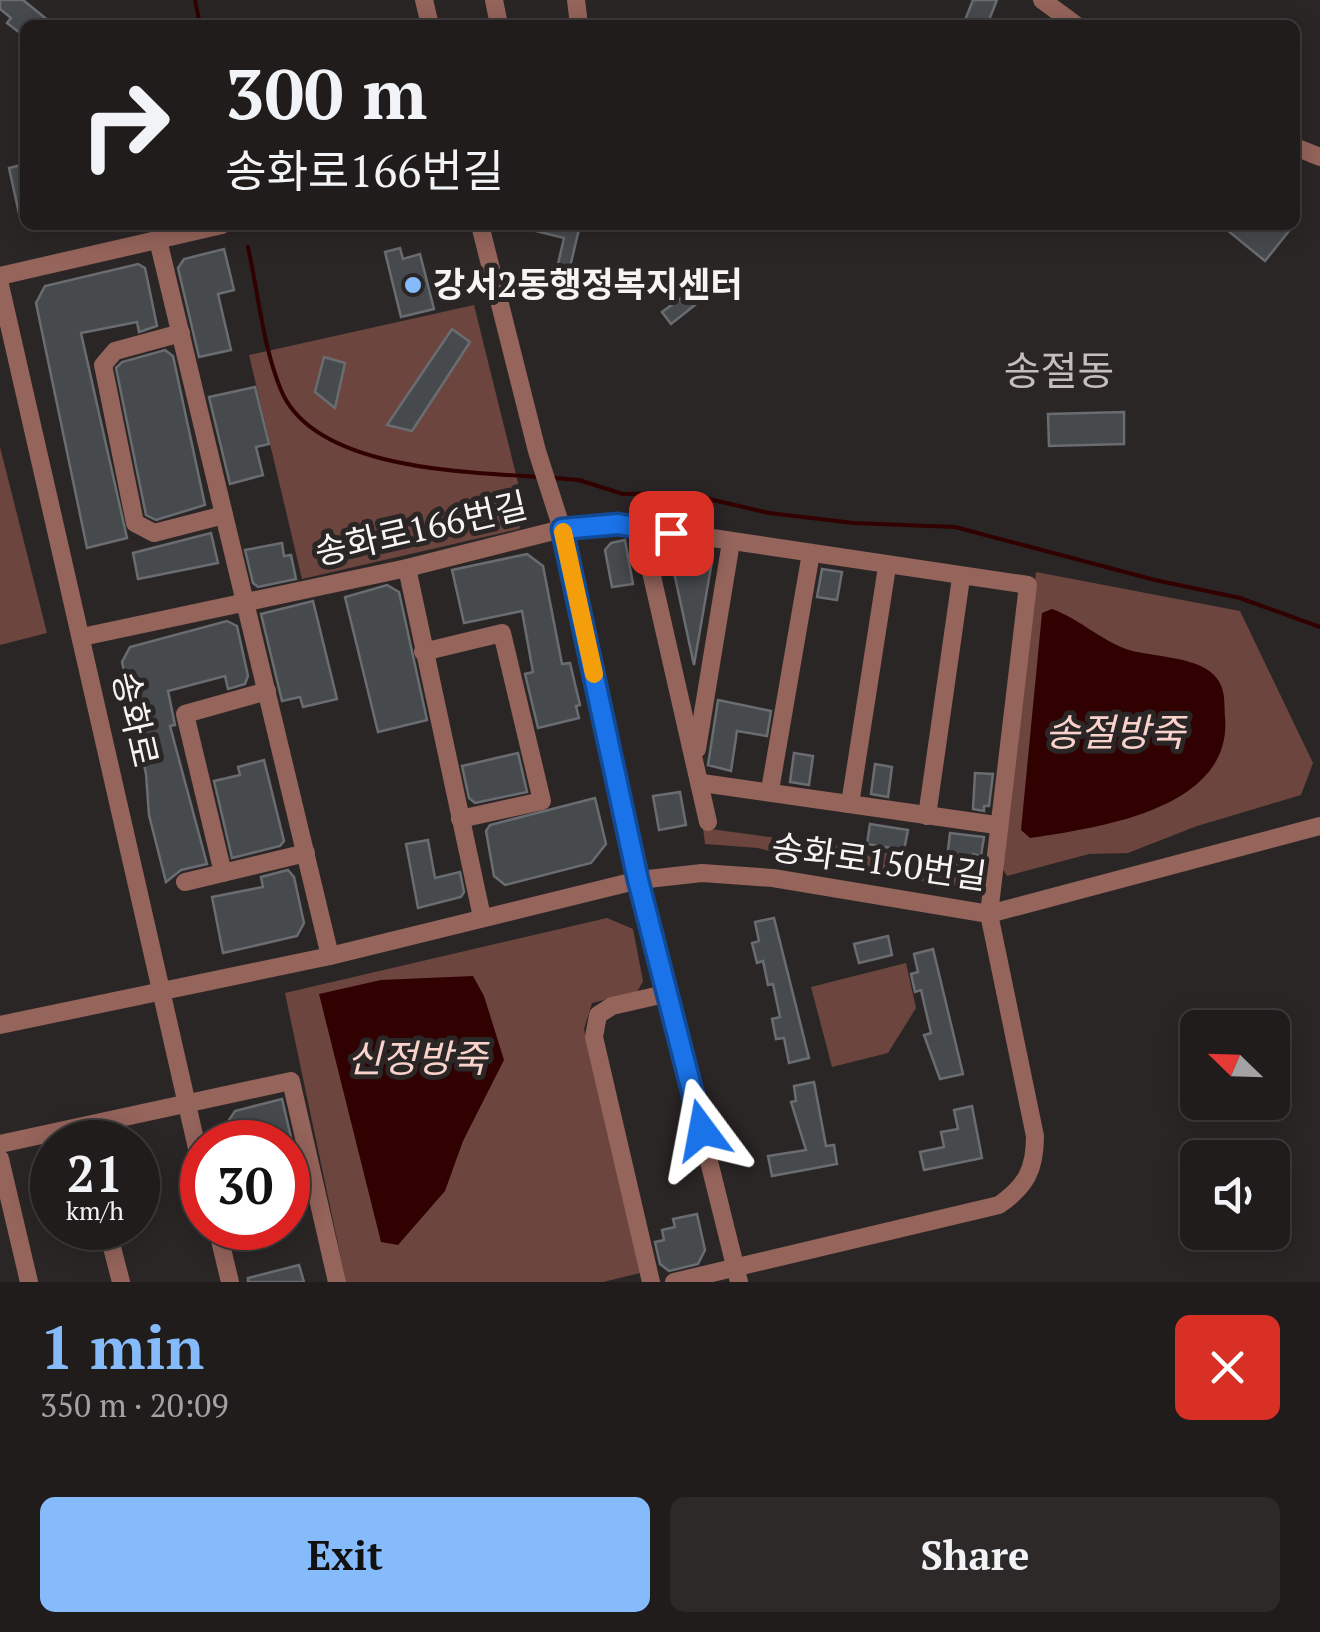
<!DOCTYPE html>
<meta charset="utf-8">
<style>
:root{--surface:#201c1c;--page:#2d2929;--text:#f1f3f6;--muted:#a2a1a3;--line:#3d3a3b;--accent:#85bbfb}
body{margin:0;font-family:"PT Serif","Noto Sans KR",serif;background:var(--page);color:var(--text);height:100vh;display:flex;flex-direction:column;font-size:38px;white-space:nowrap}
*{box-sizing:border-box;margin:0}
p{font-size:32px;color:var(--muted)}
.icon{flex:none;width:55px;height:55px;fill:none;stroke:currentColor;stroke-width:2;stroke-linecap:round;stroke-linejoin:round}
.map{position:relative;height:1282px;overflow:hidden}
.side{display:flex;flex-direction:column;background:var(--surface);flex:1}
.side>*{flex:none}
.banner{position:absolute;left:20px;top:20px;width:1280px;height:210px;border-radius:15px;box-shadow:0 5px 25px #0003,0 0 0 2px var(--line);background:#201c1c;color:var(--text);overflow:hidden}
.needle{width:65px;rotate:293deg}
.tools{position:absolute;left:1180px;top:1010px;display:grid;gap:20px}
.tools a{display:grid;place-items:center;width:110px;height:110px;border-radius:15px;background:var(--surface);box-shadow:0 5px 25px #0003,0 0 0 2px var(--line);font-size:50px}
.speed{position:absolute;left:30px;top:1120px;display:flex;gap:20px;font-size:50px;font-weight:700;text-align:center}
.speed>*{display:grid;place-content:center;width:130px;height:130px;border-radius:50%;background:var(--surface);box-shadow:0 5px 25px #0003,0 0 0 2px var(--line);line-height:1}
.speed small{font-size:25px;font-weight:400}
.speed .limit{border:15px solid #d22;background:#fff;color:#111}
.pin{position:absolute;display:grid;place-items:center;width:85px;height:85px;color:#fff;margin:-42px;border-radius:20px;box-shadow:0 5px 15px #0006}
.me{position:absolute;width:110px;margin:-55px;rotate:347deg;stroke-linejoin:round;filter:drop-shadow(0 0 8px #0008)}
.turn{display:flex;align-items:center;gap:35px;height:210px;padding:0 40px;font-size:45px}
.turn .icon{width:130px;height:130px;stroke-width:2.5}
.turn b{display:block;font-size:70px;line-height:85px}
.round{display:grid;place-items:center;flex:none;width:105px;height:105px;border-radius:15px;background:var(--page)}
.head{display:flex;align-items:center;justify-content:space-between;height:170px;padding:0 40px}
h1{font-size:60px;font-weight:700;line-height:75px;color:var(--accent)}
.cta{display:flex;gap:20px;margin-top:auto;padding:20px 40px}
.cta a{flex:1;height:115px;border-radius:15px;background:var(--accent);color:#111;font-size:40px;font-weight:700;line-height:115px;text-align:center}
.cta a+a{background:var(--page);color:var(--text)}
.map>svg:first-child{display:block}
.green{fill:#6c453f}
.water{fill:#310000}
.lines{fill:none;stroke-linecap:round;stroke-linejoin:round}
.stream{stroke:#310000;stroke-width:4}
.building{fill:#474a4d;stroke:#696c70;stroke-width:2.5}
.minor{stroke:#95645b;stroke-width:18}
.route-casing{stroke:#114b97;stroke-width:25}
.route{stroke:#1a73e8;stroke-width:18}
.slow{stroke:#f59e0b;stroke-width:18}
.poi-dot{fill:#85bbfb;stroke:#2b2626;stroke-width:4}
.labels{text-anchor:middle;stroke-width:10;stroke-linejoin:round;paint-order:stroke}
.poi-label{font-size:35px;font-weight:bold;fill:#f7f4f4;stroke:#2b2626;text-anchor:start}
.street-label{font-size:35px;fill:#f7f4f4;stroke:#2b2626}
.water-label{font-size:38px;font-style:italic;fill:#fad2cb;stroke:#2b2626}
.quarter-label{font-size:40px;fill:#c4bebd;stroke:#2b2626}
</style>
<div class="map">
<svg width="1320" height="1282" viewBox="0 0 1320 1282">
<rect width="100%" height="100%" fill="#2b2626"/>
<g class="green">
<path d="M474,305L526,515L519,529L302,579L249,355Z"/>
<path d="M0,447L47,633L0,645Z"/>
<path d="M1036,572L1240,611L1313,763L1301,795L1197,826L1128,853L1089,854L1007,876L1002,868Z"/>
<path d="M703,828L982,866L979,884L969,888L826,867L758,848L705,844Z"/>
<path d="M607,918L633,929L643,981L637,992L592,1003L584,1029L640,1273L603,1282H346L285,993Z"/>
<path d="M906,963L916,1008L888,1053L832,1067L811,987Z"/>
</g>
<g class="water">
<path d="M1052,609C1078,618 1099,639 1126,649C1150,657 1196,656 1214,675C1226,688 1224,700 1225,717C1233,810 1096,828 1030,838L1021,830L1042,613Z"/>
<path d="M473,976L484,996L504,1060L463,1141L445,1191L398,1245L381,1242L319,994L381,980Z"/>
</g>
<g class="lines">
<g class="stream">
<path d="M195,0L200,25"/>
<path d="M248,247C258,292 263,347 281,390C314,470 466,472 540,477"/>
<path d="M554,478L579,480L623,494L683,493L769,513L854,523L955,527L1155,580L1240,598L1320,627"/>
</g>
</g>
<g class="building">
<path d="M0,0H23L54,25H25L20,33L7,23L11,18L0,9Z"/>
<path d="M973,0H997L987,25H963Z"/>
<path d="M25,164V218H20L9,168Z"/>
<path d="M528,225H580L570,267L558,264L564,238L528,229Z"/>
<path d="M1221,225H1282L1289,231L1265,261Z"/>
<path d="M400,248L403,259L420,254L434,309L401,317L385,252Z"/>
<path d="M224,249L234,290L218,294L231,350L199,357L178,268L184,259Z"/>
<path d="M138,264L145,268L157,326L139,332L137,322L81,333L127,538L87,548L36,303L45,286Z"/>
<path d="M692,290L700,301L671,324L662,312Z"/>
<path d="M452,329L470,342L412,431L387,425Z"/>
<path d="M165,350L173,356L205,505L156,520L146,515L116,368L122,362Z"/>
<path d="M324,357L345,363L335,408L315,392Z"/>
<path d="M255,387L269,444L256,447L263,475L230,484L209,397Z"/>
<path d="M1124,412V444L1049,446L1048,414Z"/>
<path d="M211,533L218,563L138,579L133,553Z"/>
<path d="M625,540L633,584L612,587L605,550L611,543Z"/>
<path d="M282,543L284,556L291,555L296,579L258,587L253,583L245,550Z"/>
<path d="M669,549L707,555L712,561L694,665Z"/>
<path d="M527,554L543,566L562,664L570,663L580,705L576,706L579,718L538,728L525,674L533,672L522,611L464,623L452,570Z"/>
<path d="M822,569L842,572L837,600L817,597Z"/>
<path d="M387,585L399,592L427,720L378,732L345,597Z"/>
<path d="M313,601L337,699L303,707L300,697L282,701L261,614Z"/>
<path d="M227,621L237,626L248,676L245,684L228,689L225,676L168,691L175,725L170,726L207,864L181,870L166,882L149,815L146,774L122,662L130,647Z"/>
<path d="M718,700L771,711L767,736L737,731L731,771L708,765Z"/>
<path d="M518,753L527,792L475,803L469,798L462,766Z"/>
<path d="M794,753L813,756L809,785L790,782Z"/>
<path d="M264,760L284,841L280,846L232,858L214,781L240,775L238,767Z"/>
<path d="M875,764L892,767L888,797L871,794Z"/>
<path d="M975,773L993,774L989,806H984V811L973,809Z"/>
<path d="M680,792L686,825L659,830L653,796Z"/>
<path d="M595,798L606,844L591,863L505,885L494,876L486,831L490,825Z"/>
<path d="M870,824L908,830L904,850L867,844Z"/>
<path d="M950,833L984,837L981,856L973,854L972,862L947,859Z"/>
<path d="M428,840L435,878L460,872L464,892L461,897L418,908L406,844Z"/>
<path d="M288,870L294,877L304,923L297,936L223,953L212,897L263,887L261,877Z"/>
<path d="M774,918L809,1058L789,1063L784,1038L776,1039L772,1019L780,1017L773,984L768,985L763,961L757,963L752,943L759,941L755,922Z"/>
<path d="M888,936L892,955L859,963L854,944Z"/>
<path d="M933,949L963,1074L940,1079L924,1035L931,1033L921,990L915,992L911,974L918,972L914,954Z"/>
<path d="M814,1082L826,1146L834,1145L837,1164L772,1176L768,1156L806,1150L791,1102L796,1101L794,1086Z"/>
<path d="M282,1099L302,1184L288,1188V1139L234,1142L229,1120L235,1111Z"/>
<path d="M972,1106L982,1158L924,1170L920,1152L944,1147L941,1132L958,1129L954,1110Z"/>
<path d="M697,1214L705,1250L698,1264L669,1271L660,1264L655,1242L664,1240L662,1230L675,1227L673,1219Z"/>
<path d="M299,1265L304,1282H248V1278Z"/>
</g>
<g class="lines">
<g class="minor">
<path d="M424,0L430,25"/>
<path d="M494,0L499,25"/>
<path d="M576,0L579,25"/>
<path d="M1042,0L1076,25"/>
<path d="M1295,147L1320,157"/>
<path d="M480,225L537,451L562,529L639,880L739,1282"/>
<path d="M158,240L330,956"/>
<path d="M0,276L222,225"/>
<path d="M0,285L202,1170"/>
<path d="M181,333L115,351L103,365L135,523L154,533L224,515"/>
<path d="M641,528L708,822"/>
<path d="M407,568L482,917"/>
<path d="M82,637L407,568L562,529L618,524L1028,585L989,914L1035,1136C1035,1170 1026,1186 999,1205L674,1282"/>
<path d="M423,652L502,633L542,801L460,819"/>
<path d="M697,749L731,542"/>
<path d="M702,783L996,825"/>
<path d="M770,790L811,553"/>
<path d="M850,804L887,567"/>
<path d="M927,816L961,578"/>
<path d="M223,873L185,714L267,691"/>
<path d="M185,882L306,853"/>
<path d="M0,1025L330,956L639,880L702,873L773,878L989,914L1320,826"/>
<path d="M0,1144L291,1081L337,1282"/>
<path d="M0,1159L29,1282"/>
<path d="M107,1228L121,1282"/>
<path d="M217,1228L230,1282"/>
<path d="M651,1282L594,1037L598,1015L612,1006L669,993"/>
</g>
</g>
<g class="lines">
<defs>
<path id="route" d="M671,533L618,524L562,529L638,880L702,1130"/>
</defs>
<use href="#route" class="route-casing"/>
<use href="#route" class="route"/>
<path class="slow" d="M563,532L594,674"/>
</g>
<circle class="poi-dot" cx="413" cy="285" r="10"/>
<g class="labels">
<g class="poi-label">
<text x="433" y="297">강서2동행정복지센터</text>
</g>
<g class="street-label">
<text transform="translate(421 529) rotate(-13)" y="12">송화로166번길</text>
<text transform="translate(135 719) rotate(77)" y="12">송화로</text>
<text transform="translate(879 862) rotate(8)" y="12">송화로150번길</text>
</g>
<g class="water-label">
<text x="1115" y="746">송절방죽</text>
<text x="417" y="1072">신정방죽</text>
</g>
<g class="quarter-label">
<text x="1059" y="385">송절동</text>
</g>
</g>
</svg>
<div class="tools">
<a><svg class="needle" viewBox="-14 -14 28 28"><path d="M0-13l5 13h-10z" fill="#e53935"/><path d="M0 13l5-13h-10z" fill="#a2a1a3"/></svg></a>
<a><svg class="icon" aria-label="sound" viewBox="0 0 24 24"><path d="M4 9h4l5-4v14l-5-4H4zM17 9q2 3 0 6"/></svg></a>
</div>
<div class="speed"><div>21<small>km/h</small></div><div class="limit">30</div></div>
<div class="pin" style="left:671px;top:533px;background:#d93025"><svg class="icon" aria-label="arrive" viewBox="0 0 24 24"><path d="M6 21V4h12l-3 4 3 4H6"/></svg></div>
<svg class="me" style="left:702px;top:1130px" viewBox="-20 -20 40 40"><path d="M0-17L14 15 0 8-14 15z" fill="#1a73e8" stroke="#fff" stroke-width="4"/></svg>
<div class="banner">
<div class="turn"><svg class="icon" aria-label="right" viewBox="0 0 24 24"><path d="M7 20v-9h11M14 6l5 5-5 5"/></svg><div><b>300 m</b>송화로166번길</div></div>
</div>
</div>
<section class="side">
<div class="head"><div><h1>1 min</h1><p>350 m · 20:09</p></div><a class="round" style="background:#d93025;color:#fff"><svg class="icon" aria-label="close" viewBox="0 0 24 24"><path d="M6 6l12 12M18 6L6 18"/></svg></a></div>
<div class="cta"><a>Exit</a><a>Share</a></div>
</section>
